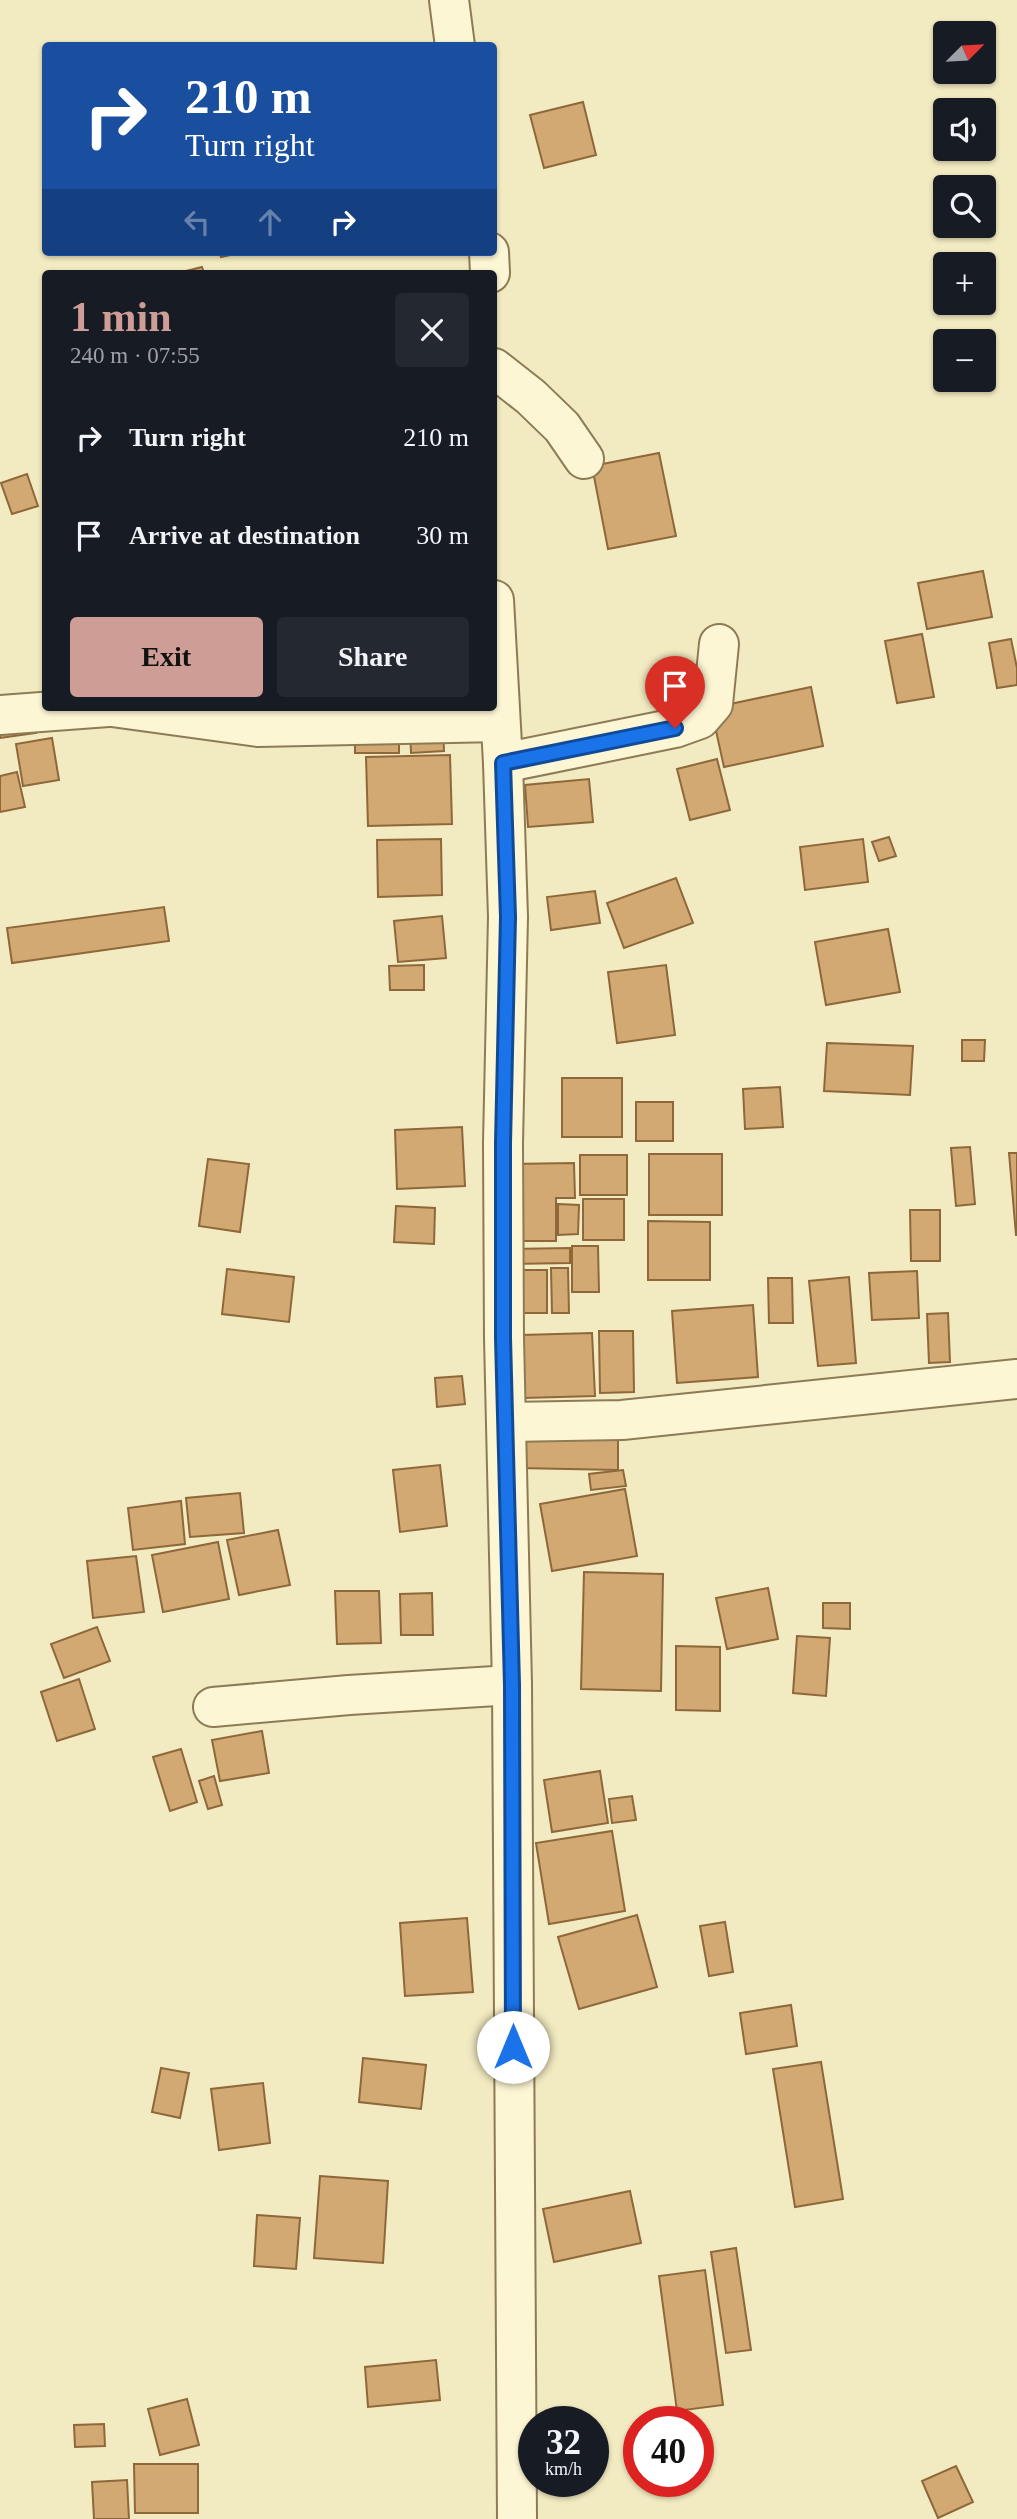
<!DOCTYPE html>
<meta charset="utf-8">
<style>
:root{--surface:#171b24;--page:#242831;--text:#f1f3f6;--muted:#9ea1a6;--accent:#cd9d96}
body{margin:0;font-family:Georgia,serif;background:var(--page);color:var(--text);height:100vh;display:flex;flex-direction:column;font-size:26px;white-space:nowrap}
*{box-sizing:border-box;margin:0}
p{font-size:23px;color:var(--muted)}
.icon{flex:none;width:38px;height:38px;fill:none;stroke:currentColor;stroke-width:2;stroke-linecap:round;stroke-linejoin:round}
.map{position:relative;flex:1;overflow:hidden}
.sheet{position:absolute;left:42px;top:270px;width:455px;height:441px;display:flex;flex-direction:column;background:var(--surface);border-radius:7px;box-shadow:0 2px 5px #0004}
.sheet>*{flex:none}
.banner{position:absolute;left:42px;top:42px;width:455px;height:214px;border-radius:7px;box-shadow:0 2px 5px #0004;background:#1a4fa0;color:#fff;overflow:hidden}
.needle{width:46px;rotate:66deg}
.controls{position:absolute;left:933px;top:21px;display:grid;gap:14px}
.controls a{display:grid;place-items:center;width:63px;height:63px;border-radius:7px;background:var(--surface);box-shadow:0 2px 5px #0004;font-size:35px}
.speed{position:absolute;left:518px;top:2406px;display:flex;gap:14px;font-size:35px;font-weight:700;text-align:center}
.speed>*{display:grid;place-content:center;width:91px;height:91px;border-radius:50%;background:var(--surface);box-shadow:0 2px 5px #0004;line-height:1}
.speed small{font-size:18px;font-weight:400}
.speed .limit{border:10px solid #d22;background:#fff;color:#111}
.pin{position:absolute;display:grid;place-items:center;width:60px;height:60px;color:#fff;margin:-72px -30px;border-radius:50% 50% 50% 0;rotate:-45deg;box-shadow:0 0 7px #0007}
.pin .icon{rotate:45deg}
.me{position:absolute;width:77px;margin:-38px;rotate:0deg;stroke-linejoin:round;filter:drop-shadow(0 0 5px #0008)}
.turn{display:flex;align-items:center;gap:24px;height:147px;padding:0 28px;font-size:32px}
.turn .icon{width:91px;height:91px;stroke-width:2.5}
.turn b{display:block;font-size:49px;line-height:60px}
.lanes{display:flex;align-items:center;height:66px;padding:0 28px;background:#0003;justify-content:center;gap:35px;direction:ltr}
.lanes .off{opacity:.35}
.round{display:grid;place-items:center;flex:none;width:74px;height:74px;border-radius:7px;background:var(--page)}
.head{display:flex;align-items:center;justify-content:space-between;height:119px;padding:0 28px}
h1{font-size:42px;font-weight:800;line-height:52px;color:var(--accent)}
.cta{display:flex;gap:14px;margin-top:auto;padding:14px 28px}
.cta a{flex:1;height:80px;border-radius:7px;background:var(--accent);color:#111;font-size:28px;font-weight:800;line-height:80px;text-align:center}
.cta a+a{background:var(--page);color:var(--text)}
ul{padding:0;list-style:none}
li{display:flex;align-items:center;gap:21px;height:98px;padding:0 28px}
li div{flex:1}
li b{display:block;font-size:26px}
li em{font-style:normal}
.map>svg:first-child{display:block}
.building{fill:#d3a973;stroke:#8e683a;stroke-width:2}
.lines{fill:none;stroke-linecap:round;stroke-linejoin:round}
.minor-casing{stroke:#8d7b56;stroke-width:42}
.minor{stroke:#fcf6d4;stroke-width:38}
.route-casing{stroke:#114b97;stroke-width:18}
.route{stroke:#1a73e8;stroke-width:12}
</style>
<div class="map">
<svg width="1017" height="2519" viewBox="0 0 1017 2519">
<rect width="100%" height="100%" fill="#f2eac0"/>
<g class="building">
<path d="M583,102L596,155L544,168L530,115Z"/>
<path d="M219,252H244L221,257Z"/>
<path d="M202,267L204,273H178Z"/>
<path d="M659,453L676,536L608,549L592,466Z"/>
<path d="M27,474L38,506L12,514L1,483Z"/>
<path d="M983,571L992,617L927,629L918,583Z"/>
<path d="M922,634L934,697L897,703L885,641Z"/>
<path d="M1011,639L1017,668V685L997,688L989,643Z"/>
<path d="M811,687L823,746L724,767L711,708Z"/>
<path d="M34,718L36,733L0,738V722Z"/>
<path d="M443,725L444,751L411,753L410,727Z"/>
<path d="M355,728L399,729V753H355Z"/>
<path d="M52,738L59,780L23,786L16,744Z"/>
<path d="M450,755L452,824L368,826L366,757Z"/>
<path d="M717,759L730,810L690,820L677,769Z"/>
<path d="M17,772L25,807L0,812V776Z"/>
<path d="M589,779L593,822L528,827L525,785Z"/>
<path d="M889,837L896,856L879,861L872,842Z"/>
<path d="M441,839L442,895L378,897L377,840Z"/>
<path d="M863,839L868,882L805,890L800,847Z"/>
<path d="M676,878L693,923L624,948L607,903Z"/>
<path d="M595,891L600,923L551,930L547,897Z"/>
<path d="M164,907L169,941L12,963L7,928Z"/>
<path d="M442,916L446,958L398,962L394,921Z"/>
<path d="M888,929L900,992L826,1005L815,942Z"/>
<path d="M424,965V990H390L389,966Z"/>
<path d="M666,965L675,1035L617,1043L608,972Z"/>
<path d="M962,1040H985L984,1061H962Z"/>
<path d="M827,1043L913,1046L910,1095L824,1091Z"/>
<rect x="562" y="1078" width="60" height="59"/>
<path d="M780,1087L783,1127L745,1129L743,1089Z"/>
<rect x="636" y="1102" width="37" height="39"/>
<path d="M462,1127L465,1186L397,1189L395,1130Z"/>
<path d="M970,1147L975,1204L956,1206L951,1148Z"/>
<path d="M1009,1153H1017V1235H1016Z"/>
<rect x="649" y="1154" width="73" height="61"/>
<rect x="580" y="1155" width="47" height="40"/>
<path d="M208,1159L249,1164L240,1232L199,1226Z"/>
<path d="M574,1163L575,1198H556V1241H507L504,1164Z"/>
<rect x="583" y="1199" width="41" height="41"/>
<path d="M558,1204L579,1205L578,1234L558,1235Z"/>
<path d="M396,1206L435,1208L434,1244L394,1242Z"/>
<path d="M910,1210H940V1261H911Z"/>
<path d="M648,1221L710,1222V1280H648Z"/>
<path d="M572,1246H598L599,1292H572Z"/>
<path d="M570,1248V1263L506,1264L505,1249Z"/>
<path d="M551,1268H568L569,1313H552Z"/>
<path d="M227,1269L294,1277L289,1322L222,1314Z"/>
<rect x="507" y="1270" width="40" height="43"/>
<path d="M917,1271L919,1318L872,1320L869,1273Z"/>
<path d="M849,1277L856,1363L818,1366L809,1281Z"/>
<path d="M768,1278H792L793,1323H769Z"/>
<path d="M753,1305L758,1377L677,1383L672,1311Z"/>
<path d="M948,1313L950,1362L929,1363L927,1314Z"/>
<path d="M599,1331H633L634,1392L600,1393Z"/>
<path d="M592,1333L595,1396L523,1398L522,1335Z"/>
<path d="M462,1376L465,1404L437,1407L435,1378Z"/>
<path d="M519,1436H618V1470L518,1468Z"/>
<path d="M440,1465L447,1526L400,1532L393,1470Z"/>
<path d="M623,1470L626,1486L591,1490L589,1474Z"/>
<path d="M625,1489L637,1556L552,1571L540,1504Z"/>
<path d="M240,1493L244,1533L190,1537L186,1498Z"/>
<path d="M181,1501L185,1544L133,1550L128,1508Z"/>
<path d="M278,1530L290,1585L239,1595L227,1540Z"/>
<path d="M218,1542L229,1599L163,1612L152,1555Z"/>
<path d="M136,1556L144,1612L93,1618L87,1561Z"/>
<path d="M584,1572L663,1574L661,1691L581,1689Z"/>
<path d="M768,1588L778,1639L727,1649L716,1598Z"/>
<path d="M335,1591H379L381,1643L337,1644Z"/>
<path d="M432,1593L433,1635H401L400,1594Z"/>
<path d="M823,1603H850V1629L823,1628Z"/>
<path d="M97,1627L110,1661L64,1678L51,1644Z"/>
<path d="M797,1636L830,1638L826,1696L793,1693Z"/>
<path d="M676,1646L720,1647V1711L676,1710Z"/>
<path d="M79,1679L95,1729L57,1741L41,1692Z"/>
<path d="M262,1731L269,1773L220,1781L212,1740Z"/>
<path d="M181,1749L197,1802L170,1811L153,1757Z"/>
<path d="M600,1771L608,1823L552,1832L544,1780Z"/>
<path d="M214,1776L222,1805L208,1809L199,1781Z"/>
<path d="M632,1796L636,1820L612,1823L609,1799Z"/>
<path d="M612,1831L625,1911L549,1924L536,1843Z"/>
<path d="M637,1915L657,1987L579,2009L558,1937Z"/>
<path d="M467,1918L473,1992L405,1996L400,1923Z"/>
<path d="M725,1922L733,1972L709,1976L700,1926Z"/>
<path d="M791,2005L797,2046L746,2054L740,2013Z"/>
<path d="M363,2058L426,2065L421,2109L359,2102Z"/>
<path d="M821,2062L843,2199L795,2207L773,2069Z"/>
<path d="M161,2068L189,2073L180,2118L152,2112Z"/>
<path d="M263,2083L270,2143L219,2150L211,2089Z"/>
<path d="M320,2176L388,2181L383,2263L314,2258Z"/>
<path d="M630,2191L641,2243L554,2262L543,2209Z"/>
<path d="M257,2215L300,2218L296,2269L254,2266Z"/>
<path d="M736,2248L751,2350L726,2353L711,2252Z"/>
<path d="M705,2270L723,2405L677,2411L659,2276Z"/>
<path d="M436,2360L440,2400L368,2407L365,2367Z"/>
<path d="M187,2399L199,2445L160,2455L148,2409Z"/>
<path d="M104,2424L105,2446L75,2447L74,2425Z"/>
<path d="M134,2464H198V2513H135Z"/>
<path d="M956,2466L973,2502L938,2518L922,2481Z"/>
<path d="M127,2480L129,2519H94L92,2482Z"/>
</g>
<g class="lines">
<defs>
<g id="minor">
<path d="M449,0L455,46"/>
<path d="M489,252L490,273"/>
<path d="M494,368L531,397L562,427L584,459"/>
<path d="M494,600L503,763L508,917L503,1143L504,1338L512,1685L517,2519"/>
<path d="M112,707L258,727L500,722"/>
<path d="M0,715L108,707"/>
<path d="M503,763L675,728L700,719L713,704L719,644"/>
<path d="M506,1422L622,1420L1017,1379"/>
<path d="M213,1707L349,1695L512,1685"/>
</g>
</defs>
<use href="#minor" class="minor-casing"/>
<use href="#minor" class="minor"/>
</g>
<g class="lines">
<defs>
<path id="route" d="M513,2047L512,1685L503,1338V1143L508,917L503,763L675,728"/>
</defs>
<use href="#route" class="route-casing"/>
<use href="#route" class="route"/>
</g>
</svg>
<div class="controls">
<a><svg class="needle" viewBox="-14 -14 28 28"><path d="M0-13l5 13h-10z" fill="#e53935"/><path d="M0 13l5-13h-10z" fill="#9ea1a6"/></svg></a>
<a><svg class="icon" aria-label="sound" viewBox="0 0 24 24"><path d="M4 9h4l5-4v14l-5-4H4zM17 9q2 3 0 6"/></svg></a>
<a><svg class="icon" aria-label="search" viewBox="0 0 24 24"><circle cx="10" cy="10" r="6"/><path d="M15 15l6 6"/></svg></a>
<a>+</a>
<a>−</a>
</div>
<div class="speed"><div>32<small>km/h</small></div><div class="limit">40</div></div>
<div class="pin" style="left:675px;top:728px;background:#d93025"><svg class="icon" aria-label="arrive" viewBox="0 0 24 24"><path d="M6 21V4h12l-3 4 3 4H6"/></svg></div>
<svg class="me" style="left:513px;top:2047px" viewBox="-20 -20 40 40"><circle r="19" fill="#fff"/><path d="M0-13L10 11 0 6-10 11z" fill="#1a73e8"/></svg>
<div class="banner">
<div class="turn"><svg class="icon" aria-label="right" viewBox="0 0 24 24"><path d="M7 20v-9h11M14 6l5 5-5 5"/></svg><div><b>210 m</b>Turn right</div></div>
<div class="lanes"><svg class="icon off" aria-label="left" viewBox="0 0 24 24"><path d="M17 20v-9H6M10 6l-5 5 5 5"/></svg><svg class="icon off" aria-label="ahead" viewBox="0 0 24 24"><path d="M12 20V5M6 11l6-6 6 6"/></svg><svg class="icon" aria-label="right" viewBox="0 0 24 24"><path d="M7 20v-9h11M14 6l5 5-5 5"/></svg></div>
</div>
<section class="sheet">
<div class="head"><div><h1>1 min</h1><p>240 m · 07:55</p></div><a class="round"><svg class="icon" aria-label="close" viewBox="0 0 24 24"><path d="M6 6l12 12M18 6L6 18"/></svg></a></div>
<ul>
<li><svg class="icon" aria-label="right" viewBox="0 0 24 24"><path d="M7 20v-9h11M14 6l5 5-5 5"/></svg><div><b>Turn right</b></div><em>210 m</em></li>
<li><svg class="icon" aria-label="arrive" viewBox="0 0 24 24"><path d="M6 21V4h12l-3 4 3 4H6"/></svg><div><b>Arrive at destination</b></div><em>30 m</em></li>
</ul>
<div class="cta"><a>Exit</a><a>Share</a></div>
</section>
</div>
